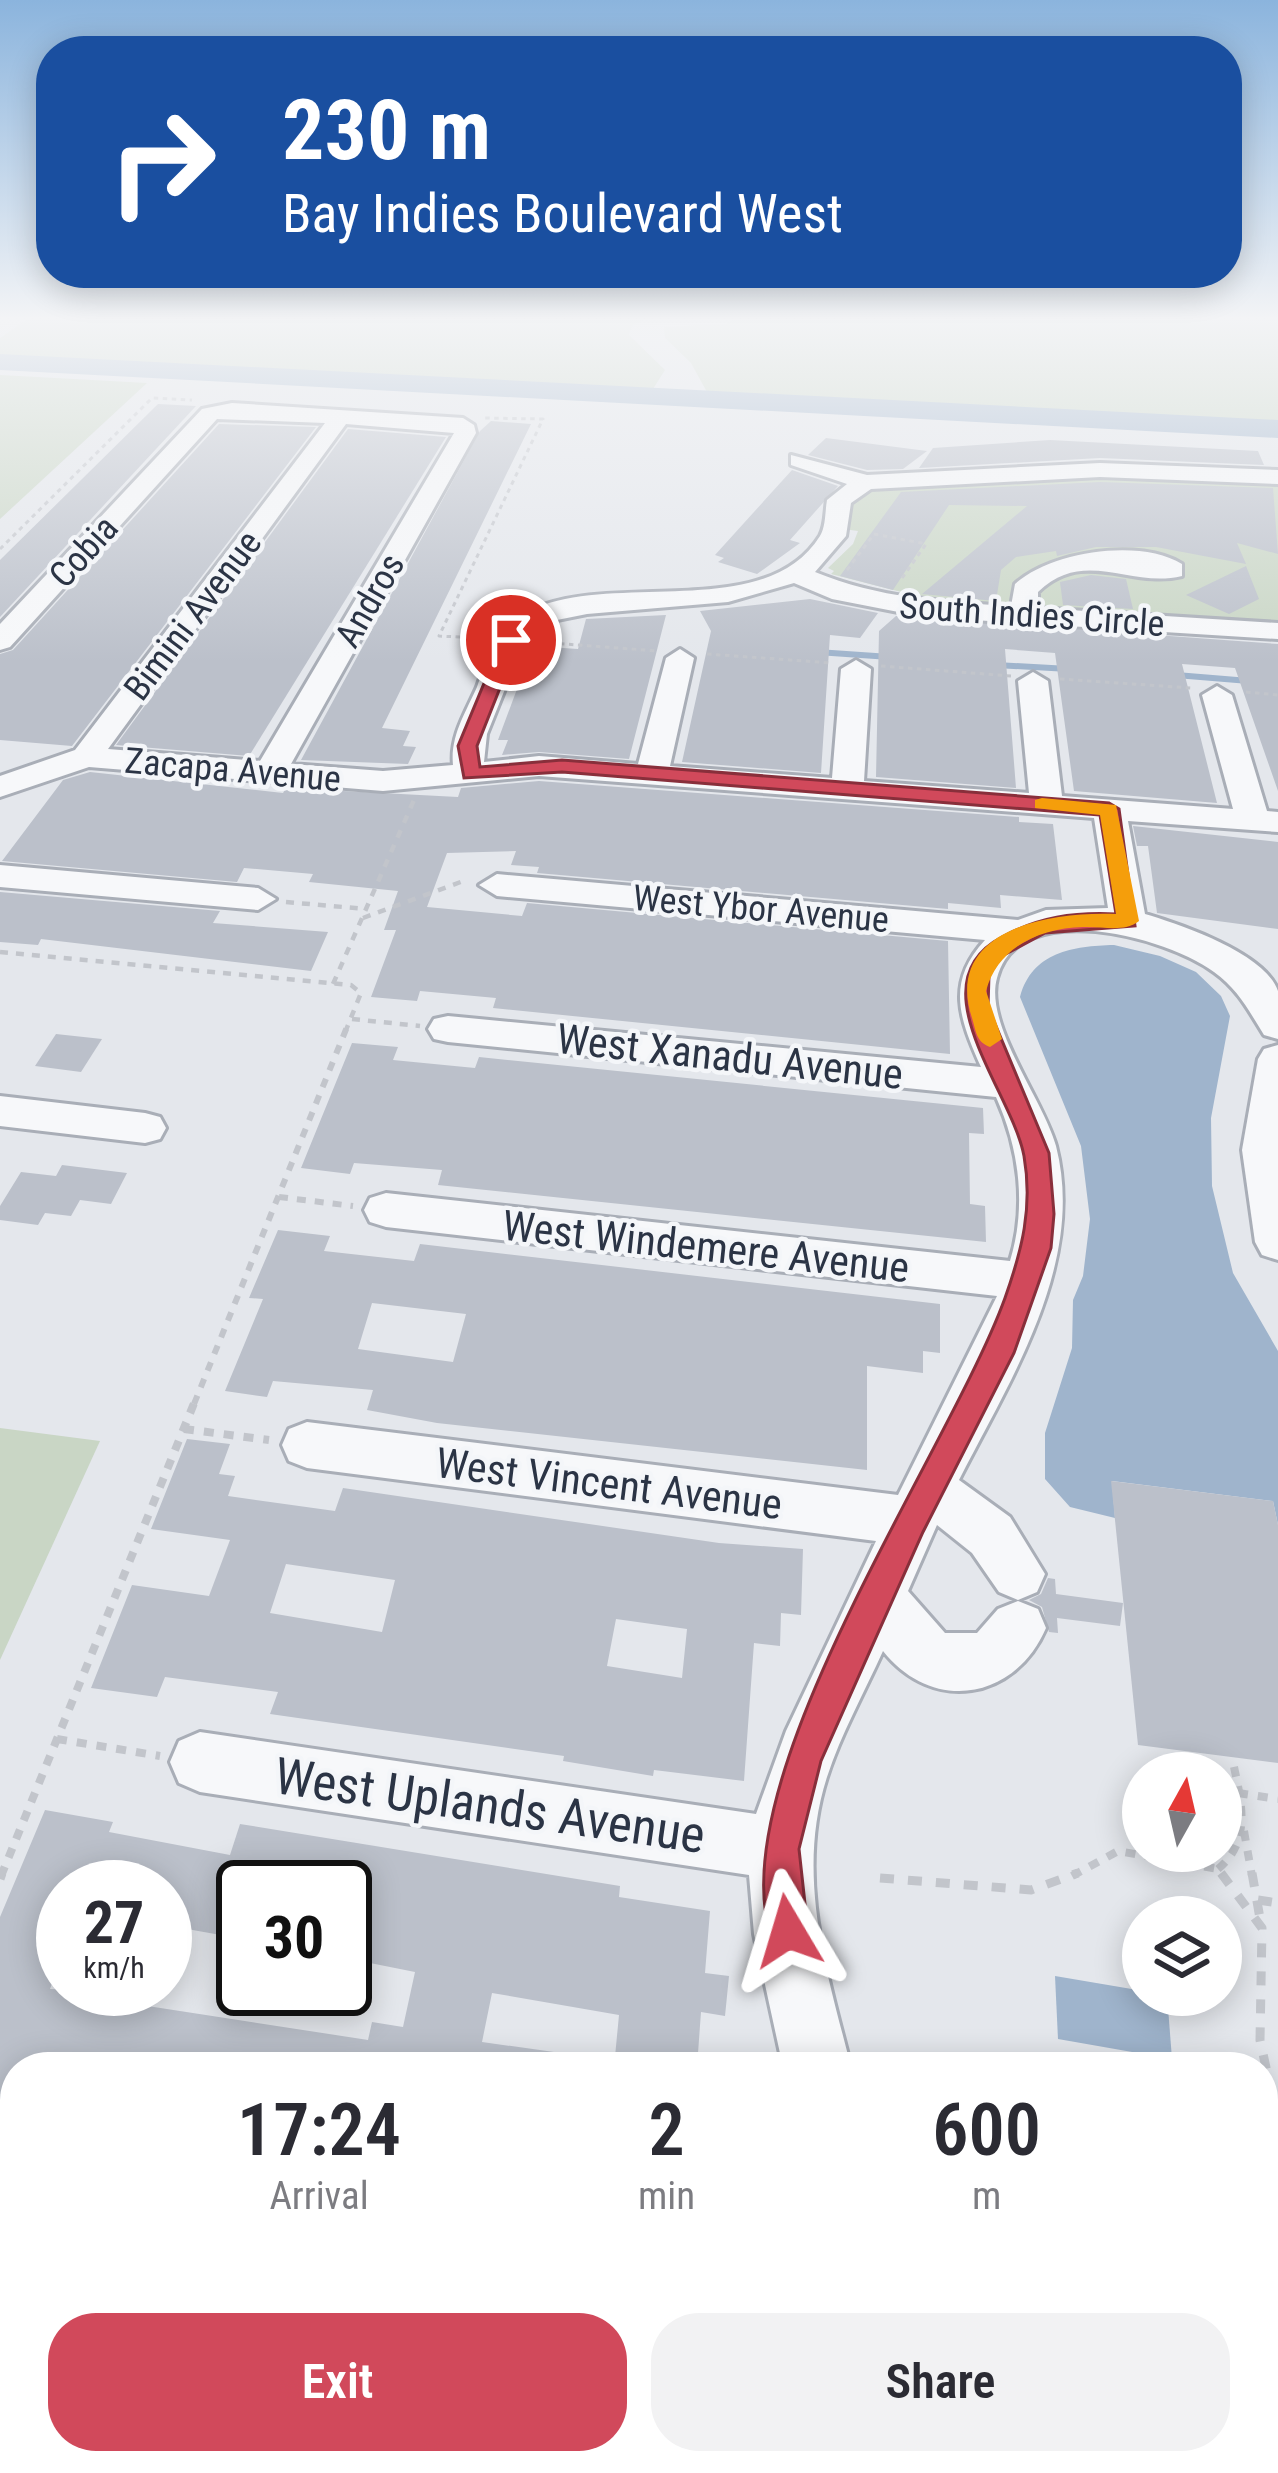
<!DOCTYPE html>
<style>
:root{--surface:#fff;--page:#f2f2f3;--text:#2b2b33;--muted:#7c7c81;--accent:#d1495b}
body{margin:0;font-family:"Roboto Condensed",sans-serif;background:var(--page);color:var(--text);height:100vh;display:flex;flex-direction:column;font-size:45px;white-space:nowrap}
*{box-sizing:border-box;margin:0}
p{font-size:39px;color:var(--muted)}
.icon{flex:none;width:66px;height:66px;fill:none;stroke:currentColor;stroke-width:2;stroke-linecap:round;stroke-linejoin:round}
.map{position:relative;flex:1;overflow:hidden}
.panel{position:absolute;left:0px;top:2052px;width:1278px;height:423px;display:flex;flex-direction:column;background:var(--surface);border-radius:48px 48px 0 0;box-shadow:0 6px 30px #0003}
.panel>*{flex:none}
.guide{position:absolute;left:36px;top:36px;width:1206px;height:252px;border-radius:48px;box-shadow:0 6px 30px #0003;background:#1a4fa0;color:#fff;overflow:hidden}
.needle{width:78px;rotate:8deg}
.fabs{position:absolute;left:1122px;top:1752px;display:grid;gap:24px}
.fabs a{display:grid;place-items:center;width:120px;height:120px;border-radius:50%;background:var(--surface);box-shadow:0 6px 30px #0003;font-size:60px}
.speed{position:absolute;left:36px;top:1860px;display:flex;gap:24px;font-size:60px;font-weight:700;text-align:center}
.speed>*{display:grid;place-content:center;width:156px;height:156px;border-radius:50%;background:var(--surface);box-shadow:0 6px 30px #0003;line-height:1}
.speed small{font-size:30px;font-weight:400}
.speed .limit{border:6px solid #111;border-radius:18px;background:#fff;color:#111}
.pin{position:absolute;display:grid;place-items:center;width:102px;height:102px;color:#fff;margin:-51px;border:6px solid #fff;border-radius:50%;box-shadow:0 3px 12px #0007}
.me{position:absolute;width:132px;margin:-66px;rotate:353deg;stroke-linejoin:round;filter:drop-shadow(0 0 9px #0008)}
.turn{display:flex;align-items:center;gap:42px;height:252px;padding:0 48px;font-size:54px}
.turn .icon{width:156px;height:156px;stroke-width:2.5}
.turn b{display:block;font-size:84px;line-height:102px}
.eta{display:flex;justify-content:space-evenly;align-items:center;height:204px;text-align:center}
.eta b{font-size:72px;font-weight:600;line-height:84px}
.action{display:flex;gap:24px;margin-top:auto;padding:24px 48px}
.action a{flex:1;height:138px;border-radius:48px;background:var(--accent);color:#fff;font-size:48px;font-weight:600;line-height:138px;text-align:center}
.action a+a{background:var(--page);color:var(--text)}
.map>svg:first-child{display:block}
.green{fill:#c9d6c5}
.water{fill:#9fb4cc}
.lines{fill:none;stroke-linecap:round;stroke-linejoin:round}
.stream{stroke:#9fb4cc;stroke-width:6}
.river{fill:#9fb4cc;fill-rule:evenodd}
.building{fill:#bbc0ca;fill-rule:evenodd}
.minor-casing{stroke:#a9aeb7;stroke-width:6}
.path-far4{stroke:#c2c5cb;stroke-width:3;stroke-dasharray:4.5 4.5;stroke-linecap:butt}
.path-far3{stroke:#c2c5cb;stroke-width:4.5;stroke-dasharray:8 8;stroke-linecap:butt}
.path-far2{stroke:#c2c5cb;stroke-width:6;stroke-dasharray:9 9;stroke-linecap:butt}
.path-far1{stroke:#c2c5cb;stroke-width:8;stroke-dasharray:10 10;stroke-linecap:butt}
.path{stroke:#c2c5cb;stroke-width:9;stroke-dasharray:14 14;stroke-linecap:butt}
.minor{fill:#f7f8fa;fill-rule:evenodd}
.route{fill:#d1495b;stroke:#882f3b;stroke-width:3}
.slow{fill:#f59e0b}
.labels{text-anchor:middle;stroke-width:9;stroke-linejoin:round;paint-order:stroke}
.far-street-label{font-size:36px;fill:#2b3445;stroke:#f4f6f9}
.street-label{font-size:42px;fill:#2b3445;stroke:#f4f6f9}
.near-street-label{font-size:51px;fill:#2b3445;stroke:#f4f6f9}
</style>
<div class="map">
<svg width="1278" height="2473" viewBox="0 0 1278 2473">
<rect width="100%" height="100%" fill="#e4e7ec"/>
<g class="green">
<path d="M30,317H649L632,326L629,335L665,370L653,389L0,356V338Z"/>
<path d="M736,317H1278V423L708,394L691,363L665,338L664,327L726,324Z"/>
<path d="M0,375L147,383L0,519Z"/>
<path d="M1104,473L1278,480V627L1046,611L1031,598L1058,562L1029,575L1011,606L908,602L909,594L831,574L834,571L828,568L853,544L858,531L843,529L845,502L866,486Z"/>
<path d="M0,1428L100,1441L0,1660Z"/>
</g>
<g class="water">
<path d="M1114,945L1160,956L1196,972L1221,996L1230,1016L1211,1118L1212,1186L1233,1273L1278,1351V1525L1273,1501L1112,1481L1115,1518L1070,1507L1045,1479V1433L1072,1348L1073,1300L1083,1276L1090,1219L1081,1146L1020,997C1032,952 1073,946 1114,945Z"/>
<path d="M1055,1976L1167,1995L1172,2059L1058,2039Z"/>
</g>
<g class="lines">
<g class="stream">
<path d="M817,652L890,657"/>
<path d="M996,665L1069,669"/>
<path d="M1176,675L1249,681"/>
</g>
<path class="river" d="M0,354L1278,420V438L0,370Z"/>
</g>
<g class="building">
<path d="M158,404L196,406L0,617V560Z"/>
<path d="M491,421L531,424L382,728L410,731L403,746L416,747L408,764L301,760L480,431Z"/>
<path d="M219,424L316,427L72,746L0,740V654L13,650Z"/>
<path d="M348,429L446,437L249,756L116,745Z"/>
<path d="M826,438L927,451L903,469L867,470L808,455Z"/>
<path d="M1050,440L1258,451L1264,465L1100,458L919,468L933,448Z"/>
<path d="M792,470L838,486L790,540L800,543L757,574L718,562L724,558L715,555Z"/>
<path d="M1100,482L1273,488L1278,554L1237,543L1246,564L1156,547H1096L1057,556L1056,551L1016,557L1001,570L996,601L922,594L1027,506L949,505L893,590L840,576L901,492Z"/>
<path d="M1246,566L1259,599L1229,614L1186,595Z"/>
<path d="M1091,575L1126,579L1133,609L1063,605L1060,582Z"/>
<path d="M810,599L878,613L860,638L830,635L821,773L682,762L711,631L700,611Z"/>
<path d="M666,615L629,759L539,752L502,755L508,740H498L533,646L578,649L586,619Z"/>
<path d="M896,616L1278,644V791L1235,668L1182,664L1217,803L1074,791L1055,653L1005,649L1016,788L876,777L879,631Z"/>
<path d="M90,772L283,793L286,788L458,797L461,788L539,781L1019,817V822L1053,824L1062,900L1000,895L1001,908L948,903V909L537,873L539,867L511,865L516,851L447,853L427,907L522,916L527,903L948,941L950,1054L493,1008L496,998L420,991L417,1001L371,997L396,930H384L398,891L309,882L313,874L244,868L237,882L2,861L63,780Z"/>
<path d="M1133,826L1278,842V929L1157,913L1148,846H1137Z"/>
<path d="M0,892L220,911L213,923L328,932L311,971L41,939L38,945L0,942Z"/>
<path d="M56,1034L102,1039L81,1072L35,1066Z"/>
<path d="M352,1043L398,1047L393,1060L475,1068L479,1057L983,1108L984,1134L969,1133L970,1204L985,1206L986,1242L438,1185L442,1170L354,1163L350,1174L301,1168Z"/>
<path d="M62,1165L127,1173L111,1204L80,1200L71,1216L45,1213L38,1225L0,1220V1206L21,1172L56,1176Z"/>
<path d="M278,1230L330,1236L324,1251L414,1261L420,1244L940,1304V1353L923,1351V1373L867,1366V1470L437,1423L367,1410L373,1390L273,1381L267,1397L225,1391L263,1299L249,1298ZM372,1303L466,1314L453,1362L358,1349Z"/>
<path d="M187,1439L230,1444L219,1474L235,1476L228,1496L335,1511L343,1488L719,1543L803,1549L801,1615L781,1613L780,1646L754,1643L744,1781L654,1770L653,1776L563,1761L564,1756L270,1714L278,1692L165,1677L157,1697L91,1688L132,1585L209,1596L230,1540L151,1529ZM286,1564L395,1580L382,1632L270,1613ZM616,1619L687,1629L682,1678L607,1666Z"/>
<path d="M1111,1481L1273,1501L1278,1525V1763L1138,1745Z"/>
<path d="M1048,1578L1055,1579L1056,1594L1123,1603L1120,1626L1057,1618L1058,1633L1049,1632L1042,1607L1029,1600L1041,1594Z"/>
<path d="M45,1810L113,1822L109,1832L230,1855L240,1824L620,1886L619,1897L710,1911L705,1973L729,1976L725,2016L701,2012L697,2067H614L619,2015L492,1993L482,2042L554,2052L553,2067H15V2081L0,2114V1917ZM63,1887H165V1980L169,1981L187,1929L243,1939V1887H345V1958L415,1972L403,2027L372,2022L368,2040L141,2005L145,1993L50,1989L63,1953Z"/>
</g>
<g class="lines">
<defs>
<g id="minor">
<path d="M232,403L463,418L474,425L476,433L291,764L383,771L453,765C450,736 466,712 477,687C485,666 491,636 510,622C591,561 761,630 820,536C826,526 825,511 827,500L847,484L791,465V455L867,475L1100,463L1278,470V484L1100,477L871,489L851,503L846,536L815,572C878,598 943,602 1011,606L1015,584C1051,551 1141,538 1182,564V576C1130,589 1085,547 1038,592V608L1278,623V639L924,617L832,599L794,583L728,602L587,614L557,620L525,639L487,734L484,762L539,756L638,764L666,658L680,649L694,658L670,766L832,778L841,669L856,660L871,669L864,781L1029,793L1018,681L1033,672L1048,681L1062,796L1233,809L1202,695L1217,686L1232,695L1267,811L1278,812V832L1128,821L1145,914C1179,924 1265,953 1278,991C1278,1004 1278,1025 1278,1039L1264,1035C1249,1011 1238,989 1214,972C1167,937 1018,896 997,978C984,1025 1043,1099 1056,1146C1086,1263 1010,1380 959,1480L1010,1517L1045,1574L1037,1592L1018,1600L999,1592L972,1553L937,1525L908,1591L945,1633H977L998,1609L1018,1601L1038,1609L1046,1628C1015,1700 933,1714 883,1651C864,1693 841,1734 827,1777C795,1876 827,1971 851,2067H783L754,1934L749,1875L200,1792L179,1783L170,1762L179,1741L200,1732L756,1814L786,1731L876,1541L307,1468L289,1461L282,1445L289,1429L307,1422L898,1495L997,1296L386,1227L370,1222L364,1210L370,1198L386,1193L1010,1261C1027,1206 1019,1148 996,1097L448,1042L434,1039L428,1029L434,1019L448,1016L981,1067C959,1018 946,982 985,940L497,896L479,885L497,874L1018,920L1046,910L1108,908L1094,818L539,776L383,791L89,767L0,797V776L75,750L325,423L217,419L10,647L0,650V624L202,409ZM346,424L454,433L260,761L108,749Z"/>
<path d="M0,865L258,888L276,899L258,910L0,887Z"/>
<path d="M1278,1045V1260L1262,1255L1255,1242L1242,1150L1258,1059L1264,1049Z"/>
<path d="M0,1096L145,1113L160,1117L166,1128L160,1139L145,1143L0,1126Z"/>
<path d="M890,2460H970L974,2473H894Z"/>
</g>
</defs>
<use href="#minor" class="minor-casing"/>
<g class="path-far4">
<path d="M0,549L152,398L192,400"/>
<path d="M847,570L874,534L926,544L900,581"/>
<path d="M478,638L439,636L543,419L483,418"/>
<path d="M551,643L658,651"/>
<path d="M707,654L832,663"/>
<path d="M881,666L1011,676"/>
<path d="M1060,679L1191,688"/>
<path d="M1246,692L1278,695"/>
</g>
<g class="path-far3">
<path d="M286,902L366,909"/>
<path d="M363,918L466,880"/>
<path d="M0,952L351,985L361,993L346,1030"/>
<path d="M333,984L414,800"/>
<path d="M352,1019L420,1026"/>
</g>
<g class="path-far2">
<path d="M279,1197L353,1206"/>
<path d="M194,1404L347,1027"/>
</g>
<g class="path-far1">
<path d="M184,1429L269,1440"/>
<path d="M57,1739L160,1756"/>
<path d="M1238,1793L1278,1799"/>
<path d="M1244,1831L1252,1876"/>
<path d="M1218,1869C1254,1839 1240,1798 1232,1757"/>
<path d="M1,1876L195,1401"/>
<path d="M1072,1876L1118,1851L1218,1869L1223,1876"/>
</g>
<g class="path">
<path d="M1221,1873L1262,1928L1260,2040L1278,2123"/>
<path d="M1252,1873L1261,1924"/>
<path d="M880,1878L1031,1890L1078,1873"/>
<path d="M0,1879L2,1873"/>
<path d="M1258,1900L1278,1903"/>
<path d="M1263,2175L1278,2177"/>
<path d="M0,2204L15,2206"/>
</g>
<use href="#minor" class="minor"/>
</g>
<linearGradient id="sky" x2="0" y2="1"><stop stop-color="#8bb4dd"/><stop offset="0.48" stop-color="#f3f4f6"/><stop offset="1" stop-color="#f3f4f6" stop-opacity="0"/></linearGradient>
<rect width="1278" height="663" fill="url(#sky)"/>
<path class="route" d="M511,635L519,640L477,746L480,767L562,760L1109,803L1119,809L1135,926L1045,933L1002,956L989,975L988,1007L1049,1153L1054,1214L1051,1248L1014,1353L923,1532L821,1761L799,1849L808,1931L802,1945L788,1950L774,1945C711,1791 949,1453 1005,1298C1022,1250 1033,1207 1024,1156C1012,1091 914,983 1002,937C1039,917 1073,912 1116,914L1100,815L562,772L464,778L458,746L502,640Z"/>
<path class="slow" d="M1042,798L1116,805L1139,921C1124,933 1102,926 1083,927C1039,928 997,948 986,991L1002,1039L990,1047C976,1042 976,1031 972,1018C943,929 1051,911 1116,914L1100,815L1035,808V800Z"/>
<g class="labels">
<g class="far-street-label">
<text transform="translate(83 551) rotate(-48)" y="13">Cobia</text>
<text transform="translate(369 600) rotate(-60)" y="13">Andros</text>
<text transform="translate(1032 614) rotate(4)" y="13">South Indies Circle</text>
<text transform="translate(192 615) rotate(-53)" y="13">Bimini Avenue</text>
<text transform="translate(233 769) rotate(5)" y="13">Zacapa Avenue</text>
<text transform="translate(761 908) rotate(5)" y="13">West Ybor Avenue</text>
</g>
<g class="street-label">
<text transform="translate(730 1056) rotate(6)" y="15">West Xanadu Avenue</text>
<text transform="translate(706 1246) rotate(6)" y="15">West Windemere Avenue</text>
<text transform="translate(609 1483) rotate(7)" y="15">West Vincent Avenue</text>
</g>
<g class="near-street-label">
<text transform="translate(490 1805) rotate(8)" y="18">West Uplands Avenue</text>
</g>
</g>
</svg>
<div class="fabs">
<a><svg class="needle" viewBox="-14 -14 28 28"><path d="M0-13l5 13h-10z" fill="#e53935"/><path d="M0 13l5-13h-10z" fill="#7c7c81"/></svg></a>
<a><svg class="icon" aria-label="layers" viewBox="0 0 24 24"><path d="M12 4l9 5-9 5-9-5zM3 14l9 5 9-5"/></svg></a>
</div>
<div class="speed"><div>27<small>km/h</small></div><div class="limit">30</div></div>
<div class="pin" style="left:511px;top:640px;background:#d93025"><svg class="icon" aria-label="arrive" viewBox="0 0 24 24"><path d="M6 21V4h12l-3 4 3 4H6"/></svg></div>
<svg class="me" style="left:788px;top:1931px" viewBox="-20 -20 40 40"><path d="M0-17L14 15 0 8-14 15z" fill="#d1495b" stroke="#fff" stroke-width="4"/></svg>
<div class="guide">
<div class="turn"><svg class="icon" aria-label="right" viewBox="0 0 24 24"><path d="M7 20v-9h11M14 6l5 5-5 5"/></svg><div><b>230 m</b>Bay Indies Boulevard West</div></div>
</div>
<section class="panel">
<div class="eta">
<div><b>17:24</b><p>Arrival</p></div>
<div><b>2</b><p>min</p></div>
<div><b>600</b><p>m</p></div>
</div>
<div class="action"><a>Exit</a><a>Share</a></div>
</section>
</div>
